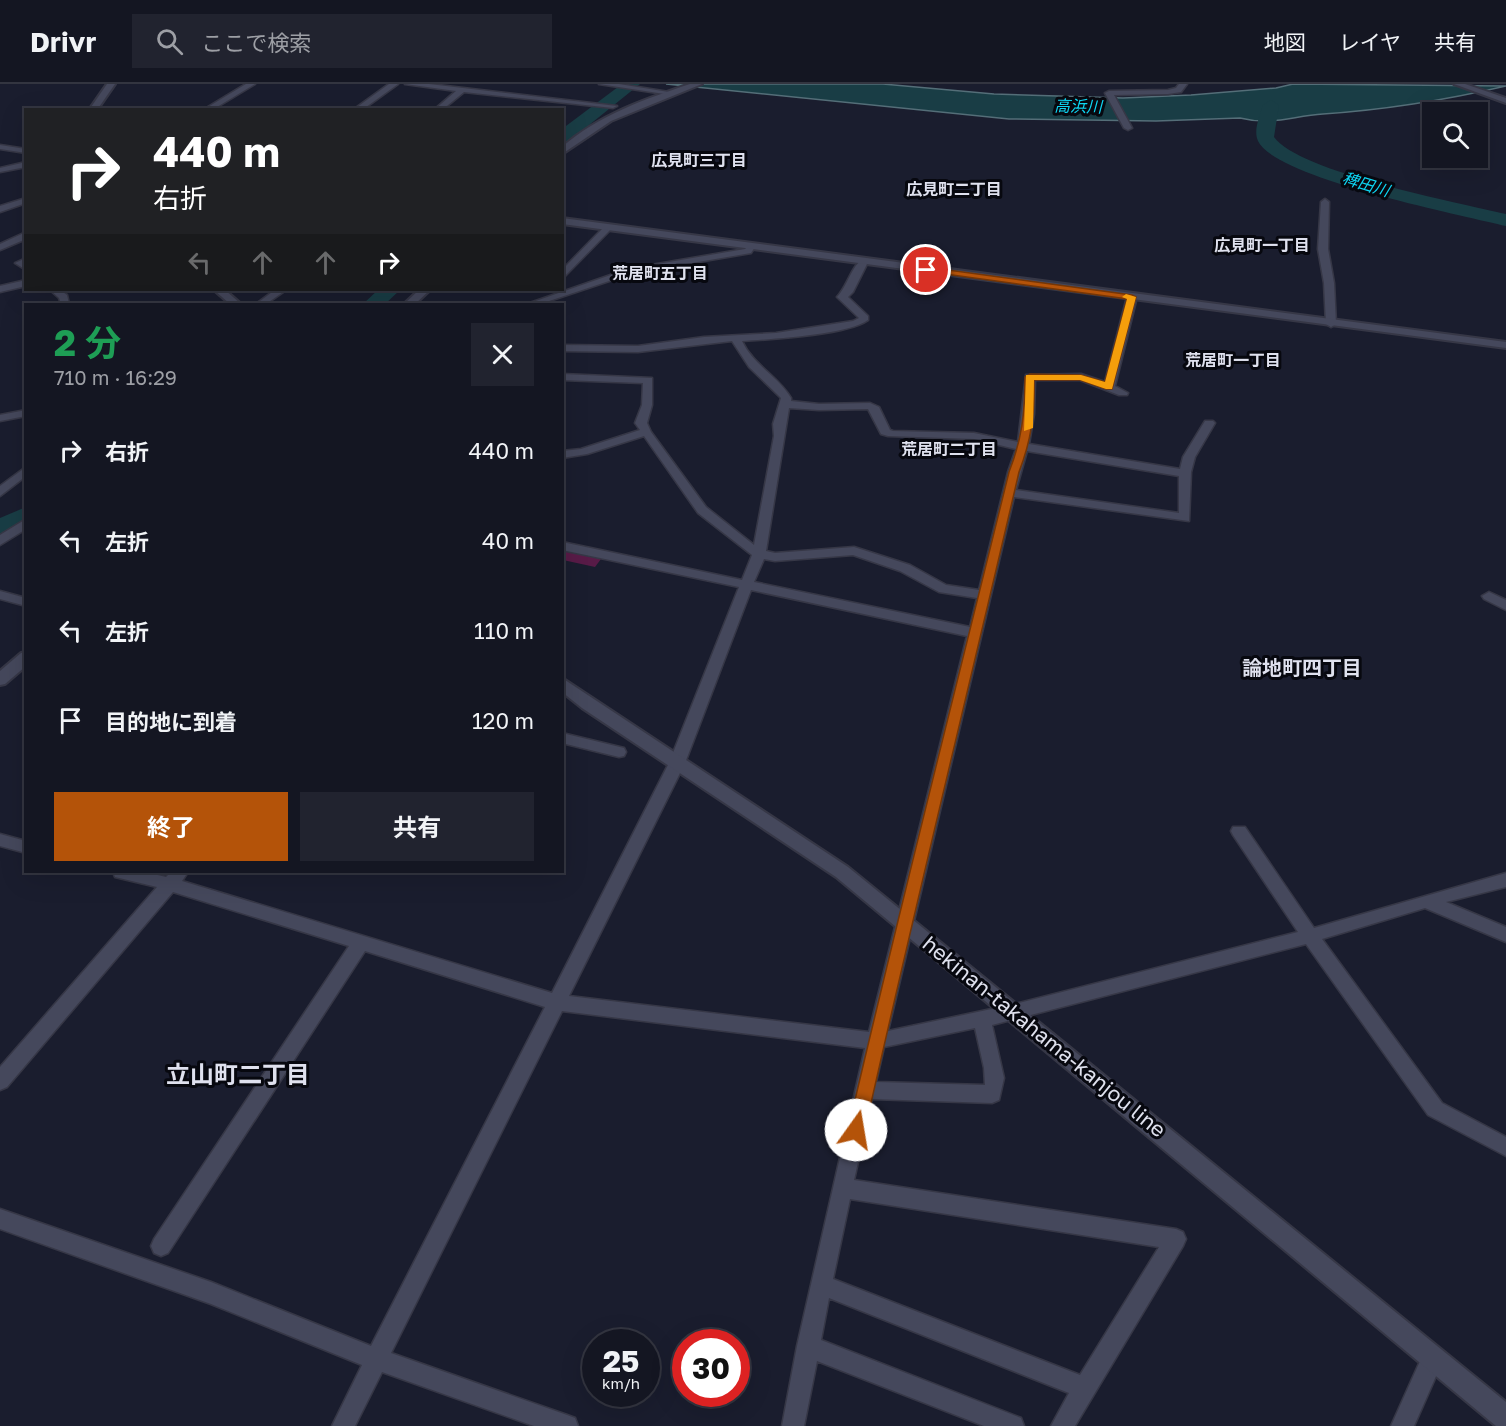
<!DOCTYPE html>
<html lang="ja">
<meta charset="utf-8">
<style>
:root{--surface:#141622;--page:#21232f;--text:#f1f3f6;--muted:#9d9fa5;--line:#333540;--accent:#b45309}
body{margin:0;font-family:"Golos Text","Noto Sans JP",sans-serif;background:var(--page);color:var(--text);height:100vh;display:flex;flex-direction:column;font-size:22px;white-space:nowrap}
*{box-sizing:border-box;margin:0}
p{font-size:20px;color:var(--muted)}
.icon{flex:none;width:33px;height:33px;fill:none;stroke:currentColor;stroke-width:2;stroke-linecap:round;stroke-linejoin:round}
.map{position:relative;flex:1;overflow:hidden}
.details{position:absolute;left:24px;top:219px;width:540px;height:570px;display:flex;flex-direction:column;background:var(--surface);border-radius:0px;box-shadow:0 6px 24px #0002,0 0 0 2px var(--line)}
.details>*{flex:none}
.banner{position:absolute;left:24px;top:24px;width:540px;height:183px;border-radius:0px;box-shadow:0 6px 24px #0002,0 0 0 2px var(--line);background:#202124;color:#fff;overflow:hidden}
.buttons{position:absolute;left:1422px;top:18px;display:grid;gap:12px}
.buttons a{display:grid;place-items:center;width:66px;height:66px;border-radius:0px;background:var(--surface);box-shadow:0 6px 24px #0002,0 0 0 2px var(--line);font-size:30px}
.speed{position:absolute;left:582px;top:1245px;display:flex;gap:12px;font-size:30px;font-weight:700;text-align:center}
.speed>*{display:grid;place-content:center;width:78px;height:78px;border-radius:50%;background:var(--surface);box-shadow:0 6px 24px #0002,0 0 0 2px var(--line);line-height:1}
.speed small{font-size:15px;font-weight:400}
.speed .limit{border:9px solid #d22;background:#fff;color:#111}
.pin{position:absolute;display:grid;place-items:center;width:51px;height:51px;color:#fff;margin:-26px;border:3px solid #fff;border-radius:50%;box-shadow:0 2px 6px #0007}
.me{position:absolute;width:66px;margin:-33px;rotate:13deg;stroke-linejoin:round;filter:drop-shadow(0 0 4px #0008)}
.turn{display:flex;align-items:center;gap:21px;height:126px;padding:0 30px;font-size:27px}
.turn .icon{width:78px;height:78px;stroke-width:2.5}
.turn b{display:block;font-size:42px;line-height:51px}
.lanes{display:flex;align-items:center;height:57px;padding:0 30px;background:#0003;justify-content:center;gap:30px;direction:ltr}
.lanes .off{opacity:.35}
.round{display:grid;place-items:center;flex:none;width:63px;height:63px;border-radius:0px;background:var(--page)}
.summary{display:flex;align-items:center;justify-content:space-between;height:102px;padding:0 30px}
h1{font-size:36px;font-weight:700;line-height:45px;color:#1e9e55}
.cta{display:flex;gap:12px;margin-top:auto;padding:12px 30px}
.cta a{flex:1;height:69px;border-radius:0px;background:var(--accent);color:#fff;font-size:24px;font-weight:700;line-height:69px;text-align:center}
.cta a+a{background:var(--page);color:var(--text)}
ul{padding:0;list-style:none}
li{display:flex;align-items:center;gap:18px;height:90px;padding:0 30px}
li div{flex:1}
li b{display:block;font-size:22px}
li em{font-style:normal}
header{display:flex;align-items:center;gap:36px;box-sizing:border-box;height:84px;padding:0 30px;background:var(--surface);border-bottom:2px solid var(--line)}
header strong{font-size:28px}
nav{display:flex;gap:33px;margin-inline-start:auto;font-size:21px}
.search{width:420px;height:54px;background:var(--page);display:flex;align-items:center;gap:15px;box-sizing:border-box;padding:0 21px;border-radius:0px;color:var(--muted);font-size:22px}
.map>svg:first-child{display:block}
.green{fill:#581b47}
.water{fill:#193d45;stroke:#546e78;stroke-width:1.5}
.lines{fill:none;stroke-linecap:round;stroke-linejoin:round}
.river{fill:#193d45;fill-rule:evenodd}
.minor-casing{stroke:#363746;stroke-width:3}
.tertiary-casing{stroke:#363746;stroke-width:4}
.secondary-casing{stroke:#363746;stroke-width:4}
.minor{fill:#45485c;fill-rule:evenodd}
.tertiary{fill:#45485c;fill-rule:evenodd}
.secondary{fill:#45485c;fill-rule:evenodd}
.route{fill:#b45309;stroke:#753606;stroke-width:1.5}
.slow{fill:#f59e0b}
.labels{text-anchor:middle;stroke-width:6;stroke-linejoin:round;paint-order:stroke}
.far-water-label{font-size:16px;font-style:italic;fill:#0ed6f3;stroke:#07080f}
.far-neighbourhood-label{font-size:16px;font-weight:bold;fill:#dfe1ee;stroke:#07080f}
.neighbourhood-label{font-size:20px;font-weight:bold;fill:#dfe1ee;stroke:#07080f}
.near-street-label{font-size:21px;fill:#dfe1ee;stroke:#07080f}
.near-neighbourhood-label{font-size:24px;font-weight:bold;fill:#dfe1ee;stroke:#07080f}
</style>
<header>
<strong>Drivr</strong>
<div class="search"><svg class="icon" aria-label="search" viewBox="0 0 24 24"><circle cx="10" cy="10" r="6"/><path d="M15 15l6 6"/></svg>ここで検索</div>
<nav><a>地図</a><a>レイヤ</a><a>共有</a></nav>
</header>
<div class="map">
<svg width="1506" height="1342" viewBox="0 0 1506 1342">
<rect width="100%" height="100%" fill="#1a1d2e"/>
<path class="green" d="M563,462L604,471L595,483L563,476Z"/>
<path class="water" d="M666,0H883L994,10L1123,14L1191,11L1276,4L1293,0L1506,2C1446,16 1383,26 1323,30C1292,32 1272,42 1240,34L1156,37L1009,35Z"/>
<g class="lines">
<g class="river">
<path d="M622,0H640L568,58L562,59V45Z"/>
<path d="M1271,16L1279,21L1274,53C1299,88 1459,119 1506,130V142C1462,131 1275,94 1258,57C1253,46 1260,32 1263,21Z"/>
<path d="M378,206H400L385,220H363Z"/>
<path d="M26,423V442L11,450L0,452V434Z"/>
</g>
<defs>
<g id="minor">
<path d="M246,0H255L212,26H203Z"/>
<path d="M389,0H398L362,26H353Z"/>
<path d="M405,0H429L617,22L613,24L464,8L442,26H434L456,7Z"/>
<path d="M599,0H619L675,9L671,11Z"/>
<path d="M1179,0H1187L1181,8L1168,10L1114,11L1132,44L1128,46L1124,44L1105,9L1109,7L1168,6L1176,4Z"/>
<path d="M0,61L26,65V69L0,65Z"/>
<path d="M26,78V83L0,88V84Z"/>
<path d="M26,114V119L0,128V122Z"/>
<path d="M1325,115L1329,118L1328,165L1334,199L1336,240L1331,243L1326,240L1324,199L1318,165L1321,118Z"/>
<path d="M605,142L612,144L562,195V186Z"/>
<path d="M26,148V155L0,166V160Z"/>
<path d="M750,160L755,163L751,169L633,189L540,220H527L628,185L745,165Z"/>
<path d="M26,174V186L15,179Z"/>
<path d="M863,175L868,178L853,208L848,213L868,232V236C847,251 771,255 742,257C753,281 778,292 791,314V317L819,320L870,319L879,323L890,346L893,347L974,349L1018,358L1026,291L1081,290L1105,298L1127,213L1132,210L1137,213L1115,302L1128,309L1127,311H1119L1080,296H1035L1034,330L1029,360L1180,385L1183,373L1205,337H1213L1215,339L1195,373L1191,388L1189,437L1014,413L888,947L1015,920L1298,848L1233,751L1231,747L1233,743H1245L1314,844L1506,789V803L1446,818L1506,843V858L1425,824L1322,855L1442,1019L1506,1053V1072L1428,1031L1306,860L992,941L1004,994L999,1016L992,1019L872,1015L854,1096L1176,1145L1183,1148L1186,1155L1183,1162L1075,1342H1051L1069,1309L829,1214L821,1256L1021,1334L1024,1342H984L817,1277L804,1342H782L797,1262L865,964L562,927L391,1269L567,1331L575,1334L578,1342H534L382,1288L355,1342H332L362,1281L211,1220L0,1145V1125L211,1198L371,1262L545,923L365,867L168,1169L161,1172L154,1169L151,1162L154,1155L349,862L173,808L7,1003L0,1006V983L157,803L115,793L113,788H145L166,793L171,788H188L182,797L552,909L669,679L739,503L562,466V458L742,496L752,471L698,429L644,352L587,370L562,374V367L581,365L640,346L635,339L642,321L643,299L562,296V290L652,294V321L647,339L651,348L706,423L754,461L774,352L773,340L781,314L749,283L732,257L638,268L562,267V261L638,262L704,253L776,249L853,237L859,234L837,213C847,203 852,181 863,175ZM789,324L819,326L868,325L881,350L888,352L974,355L1016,365L1008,388L979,506L946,501L910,481L854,463L775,469L766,467ZM1027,367L1179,392V429L1016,406ZM853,471L900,487L939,508L977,514L970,543L754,498L764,475L775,477ZM751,506L967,552L869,948L569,912L685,679ZM975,944L984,984L985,1001L876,998L884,963ZM850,1115L1159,1163L1080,1291L833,1195Z"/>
<path d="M26,196V202L0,208V202Z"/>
<path d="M50,206H60L67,211L69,220H61L59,214Z"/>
<path d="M275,206H286L266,220H256Z"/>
<path d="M26,326V332L0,337V331Z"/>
<path d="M26,383V392L0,412V402Z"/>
<path d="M26,435V445L0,461V451Z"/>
<path d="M0,507L26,514V522L0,515Z"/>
<path d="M1489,508L1506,516V526L1484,515L1482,512Z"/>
<path d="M562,649L624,664L626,668L624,672L619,673L562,659Z"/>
<path d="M0,750L26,757V769L0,762Z"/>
<path d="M1433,1263L1441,1266L1444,1274L1414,1342H1391L1425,1266Z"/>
</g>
<g id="tertiary">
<path d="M1454,0H1465L1506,14V19Z"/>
<path d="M562,134L1506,258V264L562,140Z"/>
</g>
<g id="secondary">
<path d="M107,0H115L97,26H89Z"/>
<path d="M690,0H702L611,37L562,70V63C599,31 645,15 690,0Z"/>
<path d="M214,206H225L241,220H230Z"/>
<path d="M419,206H430L415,220H404Z"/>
<path d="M26,568V582L5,600L0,601V587L21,569Z"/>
<path d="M562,594L848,783L1506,1318V1342H1496L836,793L582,624L562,608Z"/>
</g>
</defs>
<use href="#minor" class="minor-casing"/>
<use href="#tertiary" class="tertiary-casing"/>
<use href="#secondary" class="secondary-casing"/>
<use href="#minor" class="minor"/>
<use href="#tertiary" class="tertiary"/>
<use href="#secondary" class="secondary"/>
</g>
<path class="route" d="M926,183L1132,211L1136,213L1112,305H1106L1080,296H1034C1035,330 1031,357 1019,388C968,608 914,826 865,1046L863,1051L856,1054L850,1051L848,1046C899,826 955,608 1009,388C1022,355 1025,329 1025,293L1030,290L1081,291L1105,298L1127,215L923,187L921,186Z"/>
<path class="slow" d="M1126,210L1136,213L1112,305H1106L1080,296H1034L1033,344L1024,347L1026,291H1081L1105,298L1127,215L1122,213Z"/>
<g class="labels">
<g class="far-water-label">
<text transform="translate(1078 22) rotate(1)" y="6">高浜川</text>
<text transform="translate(1366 100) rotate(17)" y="6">稗田川</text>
</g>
<g class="far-neighbourhood-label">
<text x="699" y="82">広見町三丁目</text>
<text x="954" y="111">広見町二丁目</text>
<text x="1262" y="167">広見町一丁目</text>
<text x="660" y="195">荒居町五丁目</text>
<text x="1233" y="282">荒居町一丁目</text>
<text x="949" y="371">荒居町二丁目</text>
</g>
<g class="neighbourhood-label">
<text x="1302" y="591">論地町四丁目</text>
</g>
<g class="near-street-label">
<text transform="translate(1044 953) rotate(39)" y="7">hekinan-takahama-kanjou line</text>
</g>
<g class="near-neighbourhood-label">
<text x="238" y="999">立山町二丁目</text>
</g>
</g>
</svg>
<div class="buttons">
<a><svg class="icon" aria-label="search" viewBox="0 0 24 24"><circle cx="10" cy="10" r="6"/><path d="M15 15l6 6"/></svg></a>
</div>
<div class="speed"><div>25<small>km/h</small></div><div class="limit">30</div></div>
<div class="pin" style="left:926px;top:186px;background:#d93025"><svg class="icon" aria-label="arrive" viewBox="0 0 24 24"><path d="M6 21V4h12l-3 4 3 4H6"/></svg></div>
<svg class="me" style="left:856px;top:1046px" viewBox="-20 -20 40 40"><circle r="19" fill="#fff"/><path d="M0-13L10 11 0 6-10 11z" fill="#b45309"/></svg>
<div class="banner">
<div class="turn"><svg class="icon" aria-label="right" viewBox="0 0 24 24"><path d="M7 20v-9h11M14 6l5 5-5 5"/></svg><div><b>440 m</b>右折</div></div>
<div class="lanes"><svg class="icon off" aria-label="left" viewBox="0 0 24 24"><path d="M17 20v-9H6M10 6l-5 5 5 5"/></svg><svg class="icon off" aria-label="ahead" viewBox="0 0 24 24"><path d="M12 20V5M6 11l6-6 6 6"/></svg><svg class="icon off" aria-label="ahead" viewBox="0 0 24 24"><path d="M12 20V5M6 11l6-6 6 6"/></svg><svg class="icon" aria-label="right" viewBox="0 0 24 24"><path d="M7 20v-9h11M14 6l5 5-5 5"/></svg></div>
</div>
<section class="details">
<div class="summary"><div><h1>2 分</h1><p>710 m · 16:29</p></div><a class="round"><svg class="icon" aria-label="close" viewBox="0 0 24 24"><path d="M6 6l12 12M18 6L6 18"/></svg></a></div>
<ul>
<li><svg class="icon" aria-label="right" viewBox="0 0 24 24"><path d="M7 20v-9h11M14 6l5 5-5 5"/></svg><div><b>右折</b></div><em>440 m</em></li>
<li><svg class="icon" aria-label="left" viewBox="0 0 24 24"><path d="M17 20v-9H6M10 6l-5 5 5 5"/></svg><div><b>左折</b></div><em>40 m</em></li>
<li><svg class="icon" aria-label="left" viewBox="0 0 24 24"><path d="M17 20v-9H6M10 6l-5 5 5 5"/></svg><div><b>左折</b></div><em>110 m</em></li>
<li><svg class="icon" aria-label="arrive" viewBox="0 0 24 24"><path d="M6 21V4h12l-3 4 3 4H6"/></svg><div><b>目的地に到着</b></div><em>120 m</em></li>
</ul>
<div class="cta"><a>終了</a><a>共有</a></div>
</section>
</div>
